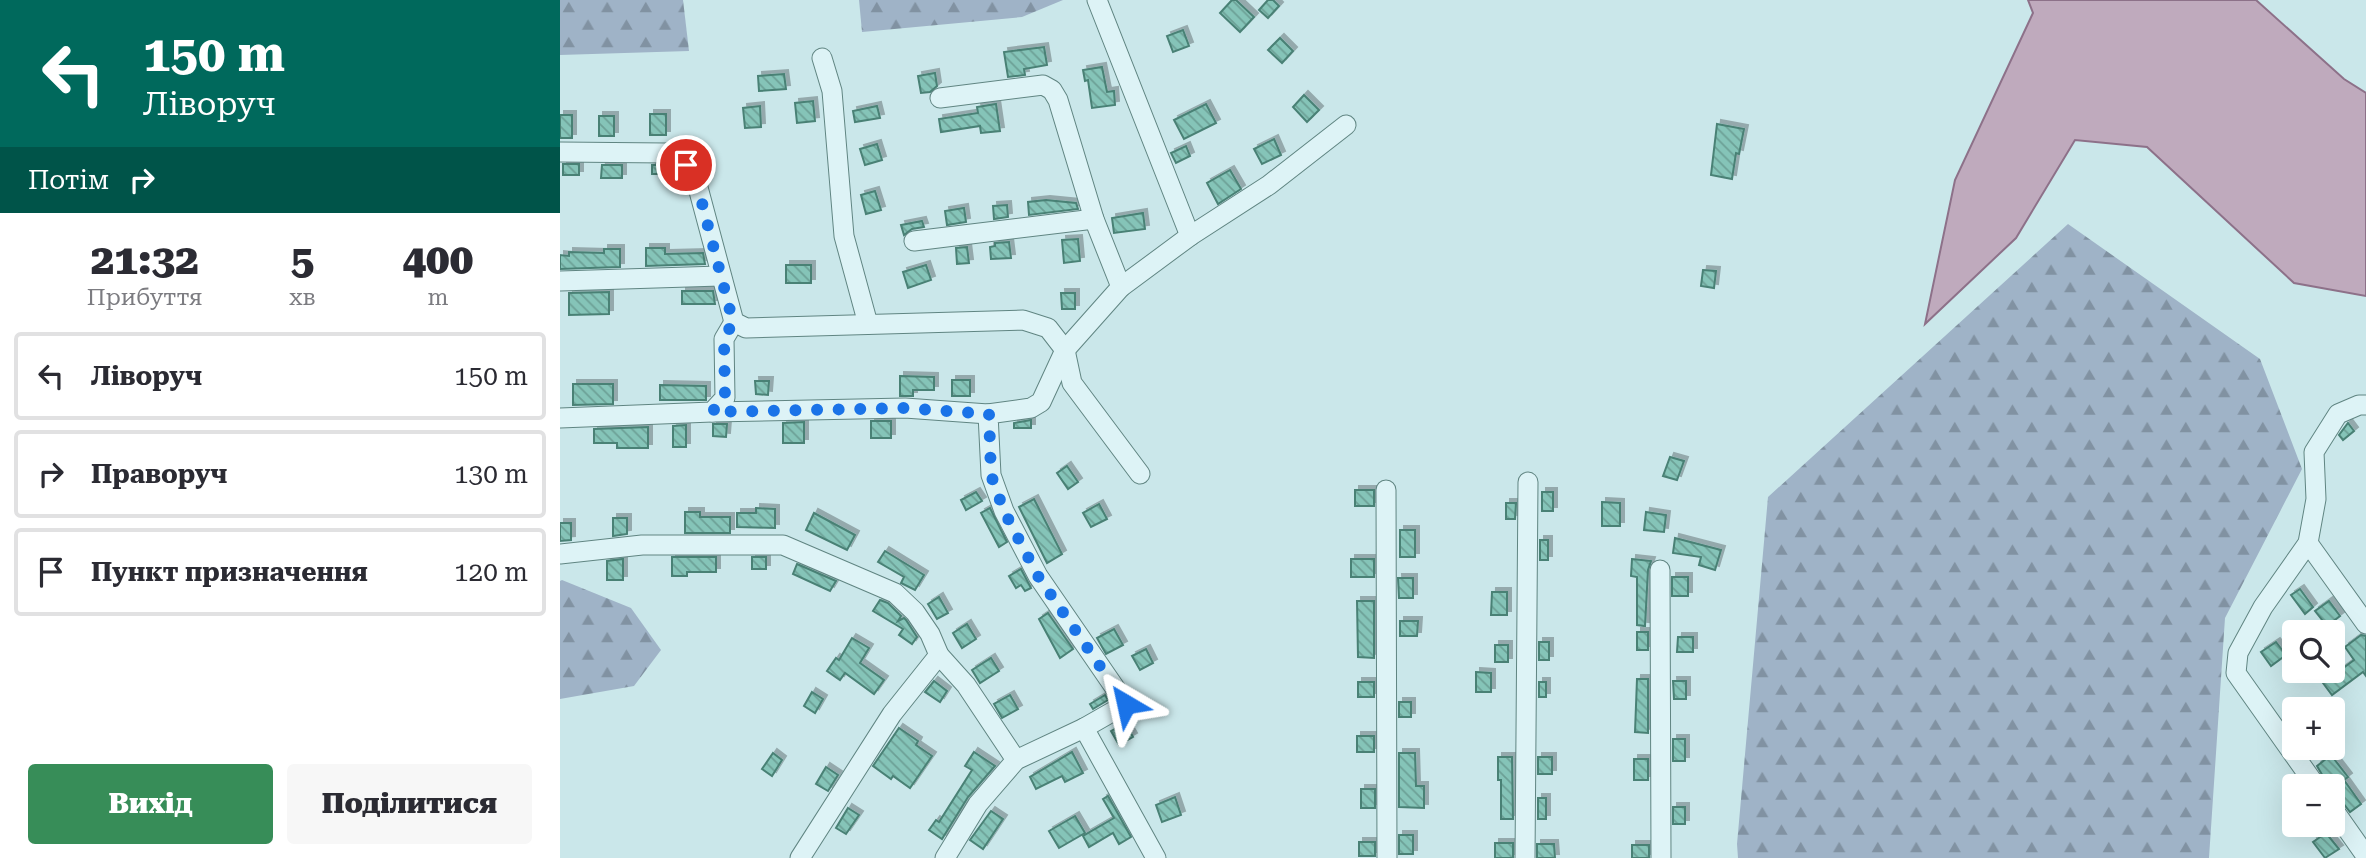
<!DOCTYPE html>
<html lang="uk">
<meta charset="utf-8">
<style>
:root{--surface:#fff;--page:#f7f7f7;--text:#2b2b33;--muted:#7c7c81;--line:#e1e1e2;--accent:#378d58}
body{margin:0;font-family:"Roboto Serif",serif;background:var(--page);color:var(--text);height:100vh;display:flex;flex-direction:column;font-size:26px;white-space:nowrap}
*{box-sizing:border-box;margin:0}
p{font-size:23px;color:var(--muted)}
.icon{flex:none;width:38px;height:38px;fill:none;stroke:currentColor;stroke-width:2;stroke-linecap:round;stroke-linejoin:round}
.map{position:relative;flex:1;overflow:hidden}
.details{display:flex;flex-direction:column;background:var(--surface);width:560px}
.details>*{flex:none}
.top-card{background:#00695c;color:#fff;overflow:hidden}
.tools{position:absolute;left:1722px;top:620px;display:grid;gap:14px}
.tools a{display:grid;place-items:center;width:63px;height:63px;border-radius:7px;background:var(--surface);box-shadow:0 7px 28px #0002;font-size:35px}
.pin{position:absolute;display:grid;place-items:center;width:60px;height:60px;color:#fff;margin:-30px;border:4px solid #fff;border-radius:50%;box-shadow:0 2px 7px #0007}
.me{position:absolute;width:77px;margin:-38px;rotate:324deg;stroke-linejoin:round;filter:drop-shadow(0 0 5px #0008)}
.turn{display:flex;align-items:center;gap:24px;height:147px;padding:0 28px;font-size:32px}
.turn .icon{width:91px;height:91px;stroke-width:2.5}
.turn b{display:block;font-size:49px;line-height:60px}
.then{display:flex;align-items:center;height:66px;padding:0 28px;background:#0003;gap:14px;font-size:26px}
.eta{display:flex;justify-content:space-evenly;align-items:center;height:119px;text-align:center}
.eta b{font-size:42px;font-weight:800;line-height:49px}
.button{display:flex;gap:14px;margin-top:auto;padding:14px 28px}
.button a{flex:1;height:80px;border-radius:7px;background:var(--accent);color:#fff;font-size:28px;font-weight:800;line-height:80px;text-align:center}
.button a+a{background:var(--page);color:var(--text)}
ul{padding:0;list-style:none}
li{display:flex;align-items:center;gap:21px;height:88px;margin:0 14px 10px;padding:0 14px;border:4px solid var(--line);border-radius:7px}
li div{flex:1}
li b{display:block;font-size:26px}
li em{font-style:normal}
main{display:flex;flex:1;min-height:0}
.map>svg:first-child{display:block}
.forest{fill:url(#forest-firs)}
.water{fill:#bfaabd;stroke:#8d7189;stroke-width:2}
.building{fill:url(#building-back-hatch);stroke:#498175;stroke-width:2;filter:url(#shadow)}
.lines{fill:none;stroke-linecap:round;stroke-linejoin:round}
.minor-casing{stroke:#608582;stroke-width:21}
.minor{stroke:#ddf3f6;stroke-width:19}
.route{stroke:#1a73e8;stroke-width:12;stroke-dasharray:0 21.6}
</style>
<main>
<section class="details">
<div class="top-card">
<div class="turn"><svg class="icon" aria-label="left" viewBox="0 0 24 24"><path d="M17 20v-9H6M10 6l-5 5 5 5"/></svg><div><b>150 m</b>Ліворуч</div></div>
<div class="then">Потім<svg class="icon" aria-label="right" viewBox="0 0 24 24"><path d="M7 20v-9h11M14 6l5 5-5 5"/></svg></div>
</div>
<div class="eta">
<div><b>21:32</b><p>Прибуття</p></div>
<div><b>5</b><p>хв</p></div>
<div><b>400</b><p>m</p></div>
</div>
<ul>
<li><svg class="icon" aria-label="left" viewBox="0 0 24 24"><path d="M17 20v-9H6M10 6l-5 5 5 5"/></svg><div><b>Ліворуч</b></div><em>150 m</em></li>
<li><svg class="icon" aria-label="right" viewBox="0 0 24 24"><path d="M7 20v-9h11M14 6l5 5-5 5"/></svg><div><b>Праворуч</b></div><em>130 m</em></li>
<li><svg class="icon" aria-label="arrive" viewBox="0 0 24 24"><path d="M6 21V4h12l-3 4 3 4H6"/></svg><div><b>Пункт призначення</b></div><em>120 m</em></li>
</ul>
<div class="button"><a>Вихід</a><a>Поділитися</a></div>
</section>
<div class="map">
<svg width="1806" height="858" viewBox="0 0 1806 858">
<defs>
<pattern id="forest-firs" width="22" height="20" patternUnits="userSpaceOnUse" patternTransform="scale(1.75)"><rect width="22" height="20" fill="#9fb3c7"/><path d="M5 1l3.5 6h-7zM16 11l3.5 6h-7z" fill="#8192a2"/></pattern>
<pattern id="building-back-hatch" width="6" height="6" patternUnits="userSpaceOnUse" patternTransform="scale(1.75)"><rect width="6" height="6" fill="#85c4b8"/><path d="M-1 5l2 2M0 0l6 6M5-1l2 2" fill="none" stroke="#6ca096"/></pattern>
<filter id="shadow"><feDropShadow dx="4" dy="-4" stdDeviation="0" flood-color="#0004"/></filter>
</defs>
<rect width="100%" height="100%" fill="#cae7ea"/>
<g class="forest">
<path d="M0,0H123L129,51L0,55Z"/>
<path d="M299,0H503L462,17L302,32Z"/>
<path d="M1508,224L1700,359L1742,469L1665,618L1649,858H1178L1177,844L1208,497Z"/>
<path d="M2,580L71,608L101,650L74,686L0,699V581Z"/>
</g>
<path class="water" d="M1468,0H1696L1784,79L1806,93V296L1734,283L1587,147L1515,140L1456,238L1365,324L1395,180L1473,13Z"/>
<g class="building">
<path d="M672,0H676L694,17L680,32L660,13Z"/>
<path d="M708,0H713L719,6L708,18L699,10Z"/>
<path d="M623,30L629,46L613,52L607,36Z"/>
<path d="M720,38L733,51L722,63L708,50Z"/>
<path d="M484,47L487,65L464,69L465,75L448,77L444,52Z"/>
<path d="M542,67L547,92L554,91L555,105L532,108L528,80L525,81L523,70Z"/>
<path d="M375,73L377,86L370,92L361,93L358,76Z"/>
<path d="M224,74L226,89L199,91L198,76Z"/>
<path d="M744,95L759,110L747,122L733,107Z"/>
<path d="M253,101L255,121L237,123L235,103Z"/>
<path d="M436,104L440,131L421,133L420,126L381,132L379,119L418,113L417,107Z"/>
<path d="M646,104L656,123L624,139L614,120Z"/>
<path d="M200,106L201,127L185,128L183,108Z"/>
<path d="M317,106L320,118L295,122L293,111Z"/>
<rect x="90" y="114" width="16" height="21"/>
<rect x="0" y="115" width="12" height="23"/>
<rect x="39" y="116" width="15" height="20"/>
<path d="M1157,124L1184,129L1179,154L1176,153L1172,179L1151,175Z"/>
<path d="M714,139L721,155L702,164L694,149Z"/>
<path d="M317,144L322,160L305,165L300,149Z"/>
<path d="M626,146L630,156L616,163L611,153Z"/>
<rect x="3" y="164" width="16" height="11"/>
<path d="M42,165H62V178H41Z"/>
<path d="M92,165H103L108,168V174H92Z"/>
<path d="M670,170L681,189L658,204L647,183Z"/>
<path d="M315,191L321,210L306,214L301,195Z"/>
<path d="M486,200L516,203L518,209L469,215L468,202Z"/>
<path d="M447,205L448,217L434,219L433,206Z"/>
<path d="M404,208L406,222L387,225L385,211Z"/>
<path d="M583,213L585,229L554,233L552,218Z"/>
<path d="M362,221L364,227L352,229L344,235L341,225Z"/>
<path d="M518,239L520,261L504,263L502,240Z"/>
<path d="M449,242L451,258L431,259L430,247L435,246V243Z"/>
<path d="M407,247L409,263L397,264L396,248Z"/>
<path d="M86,248H105V254L143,253L145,264L86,266Z"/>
<path d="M44,249H60V267L0,269V255L9,256V252L44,253Z"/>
<rect x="226" y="265" width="25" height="18"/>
<path d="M366,265L371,280L348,288L343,272Z"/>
<path d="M1143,270L1156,271L1154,288L1141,286Z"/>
<path d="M122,291H153L155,304H122Z"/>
<path d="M49,292V314L9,315V293Z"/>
<path d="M501,293H515V309H502Z"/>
<path d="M340,376L374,377V390H353V396H340Z"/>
<rect x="392" y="380" width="18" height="16"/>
<path d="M195,381H209L208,395L196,394Z"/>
<path d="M13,384H53V404L13,405Z"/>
<path d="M100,385L146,386V400H100Z"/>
<path d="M471,420V428H454V423Z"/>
<rect x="311" y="421" width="20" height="17"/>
<path d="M244,422V443H223V423Z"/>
<path d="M1788,423L1794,431L1783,440L1779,435Z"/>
<path d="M153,424H167L166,437L153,436Z"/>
<path d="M126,425V447H113V426Z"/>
<path d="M88,427V448H57V443H34V429Z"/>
<path d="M1110,457L1124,461L1117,480L1103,476Z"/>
<path d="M507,466L518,482L508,489L497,473Z"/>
<rect x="795" y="490" width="19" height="16"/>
<path d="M416,492L422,501L406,510L401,500Z"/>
<rect x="982" y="492" width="11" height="19"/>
<path d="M474,499L502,554L487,563L459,507Z"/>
<path d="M1042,502L1060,503V526H1042Z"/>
<path d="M946,503H956L955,519H946Z"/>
<path d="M539,504L547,519L531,527L523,513Z"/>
<path d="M196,508L215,509V528L177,527V513H196Z"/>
<path d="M430,508L447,542L439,547L421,513Z"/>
<path d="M125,512H140V517H170V533H125Z"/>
<path d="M1086,512L1106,515L1104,532L1084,530Z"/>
<path d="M254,513L295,535L287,550L246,530Z"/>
<path d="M53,518H67V534L53,536Z"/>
<path d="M0,523H11V540L0,541Z"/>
<rect x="840" y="530" width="15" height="27"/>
<path d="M1115,538L1161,550L1155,570L1139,565L1141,557L1113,553Z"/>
<rect x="980" y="540" width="8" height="20"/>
<path d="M325,551L364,575L355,590L341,583L344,577L318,562Z"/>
<path d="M112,557H156V572H127V576H112Z"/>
<rect x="192" y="557" width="14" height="12"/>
<path d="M63,559V580H47V561Z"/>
<rect x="791" y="559" width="23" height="18"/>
<path d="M1072,559L1091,561L1088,570L1085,626L1077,625V577L1071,576Z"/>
<path d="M237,564L276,581L270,591L233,574Z"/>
<path d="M461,569L471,588L465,591L461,585L456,588L449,576Z"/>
<rect x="1112" y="577" width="16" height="19"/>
<path d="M838,578H853V598H839Z"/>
<path d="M1740,589L1753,607L1745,614L1731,595Z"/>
<path d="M932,592H947V615H931Z"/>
<path d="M379,597L388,613L377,619L368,604Z"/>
<path d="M320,600L328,603L341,616L338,621L344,618L346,620L357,637L352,644L339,635L343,629L313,611Z"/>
<path d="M797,601H814V658L798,657Z"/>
<path d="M1769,601L1780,616L1767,626L1755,611Z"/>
<path d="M488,613L513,649L500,658L479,619Z"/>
<path d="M840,621H858L857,636H840Z"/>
<path d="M407,624L416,639L402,648L393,633Z"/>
<path d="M554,629L563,645L546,654L537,638Z"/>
<rect x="1077" y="632" width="11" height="18"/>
<path d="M1801,635L1806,636V676L1803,672L1772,695L1763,683L1794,660L1785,647Z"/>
<path d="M1118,637H1133V652H1117Z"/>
<path d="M292,638L309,648L300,663L324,680L314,694L285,673L280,680L267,671L276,658L279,660Z"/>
<rect x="979" y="642" width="10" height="18"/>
<path d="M1716,642L1726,655L1711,666L1701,652Z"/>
<rect x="935" y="645" width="13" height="17"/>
<path d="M586,649L593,663L580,670L572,656Z"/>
<path d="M431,658L439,671L420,683L412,670Z"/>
<path d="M916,672L931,673V692H916Z"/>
<path d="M1077,679H1088V733L1075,732Z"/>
<path d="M374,681L387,691L380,702L365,692Z"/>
<path d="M1113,681H1126V699H1114Z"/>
<rect x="798" y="682" width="16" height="15"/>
<rect x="979" y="682" width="7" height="15"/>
<path d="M252,692L263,699L255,713L244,706Z"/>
<path d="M450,695L458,709L442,718L434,704Z"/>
<path d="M545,695L548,700L533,709L530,704Z"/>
<rect x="839" y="702" width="12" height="15"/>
<path d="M565,723L573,737L559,745L551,731Z"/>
<path d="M339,728L358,741L356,745L372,756L350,788L333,776L331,779L313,766Z"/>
<rect x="797" y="736" width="17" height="16"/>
<rect x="1113" y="739" width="12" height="22"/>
<path d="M414,752L435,766L408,797L382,839L369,830L376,820L379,822L412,770L405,766Z"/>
<path d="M512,752L523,773L505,782L502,776L476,789L470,777Z"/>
<path d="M213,753L222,760L212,776L202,769Z"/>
<path d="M839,753H855L856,786H864V808L839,807Z"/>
<path d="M1771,755L1788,777L1784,780L1801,804L1790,812L1773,790V786L1768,785L1757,766Z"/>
<path d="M938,757H952L953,819H941V780H938Z"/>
<rect x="978" y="757" width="14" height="17"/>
<rect x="1074" y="759" width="14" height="21"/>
<path d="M266,767L278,775L268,791L256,784Z"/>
<rect x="801" y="789" width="14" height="19"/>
<path d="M548,796L571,837L559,844L553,833L529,847L523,836L554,818L543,799Z"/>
<path d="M615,797L621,815L602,822L596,805Z"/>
<rect x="978" y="798" width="8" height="21"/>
<rect x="1113" y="807" width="12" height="17"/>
<path d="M288,808L299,815L286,834L276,828Z"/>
<path d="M431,811L443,819L423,849L410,840Z"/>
<path d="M515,816L525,833L499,848L489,831Z"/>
<path d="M1766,833L1779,849L1765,858L1753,842Z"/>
<rect x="839" y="835" width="14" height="19"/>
<rect x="799" y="842" width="16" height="14"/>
<rect x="935" y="843" width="18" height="15"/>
<path d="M977,844H994L995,858H977Z"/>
<rect x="1072" y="845" width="17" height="13"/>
</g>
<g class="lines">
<defs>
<g id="minor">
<path d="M537,0L630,236"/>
<path d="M262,58L272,91L284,236L308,324"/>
<path d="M380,98L483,85L492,90L498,100L534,219L561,287"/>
<path d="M0,152L106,153L126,165L136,180L174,322L186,328L463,320L488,328L505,350L512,383L580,474"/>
<path d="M354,241L534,219"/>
<path d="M0,281L160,276"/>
<path d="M152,412L345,408L428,414"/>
<path d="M0,418L152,412L165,398L164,339L174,322"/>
<path d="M826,490L827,858"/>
<path d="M1748,543L1806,624"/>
<path d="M0,554L82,545H223L335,593L355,612L370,634L379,655L406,685L456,760"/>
<path d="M1100,570L1101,858"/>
<path d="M524,728L596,858"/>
<path d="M1756,786L1676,673L1678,653L1703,607L1748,543L1756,499L1754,452L1778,414L1799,405H1806"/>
<path d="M1773,809L1806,856"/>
<path d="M240,858L332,714L379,655"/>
<path d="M385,858L418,804L456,760L524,728L566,704L478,576L444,511L431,475L428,414L471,408L481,402L505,350L561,287L630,236L709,185L786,125"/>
<path d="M965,858L968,482"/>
</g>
</defs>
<use href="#minor" class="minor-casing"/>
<use href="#minor" class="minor"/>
</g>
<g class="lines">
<path class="route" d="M126,165L136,180L173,322L164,339L165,398L152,412L345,408L429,414L431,475L444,511L478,576L566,704"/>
</g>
</svg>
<div class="tools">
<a><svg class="icon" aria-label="search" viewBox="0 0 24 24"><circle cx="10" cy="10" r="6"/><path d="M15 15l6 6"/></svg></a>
<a>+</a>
<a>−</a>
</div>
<div class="pin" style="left:126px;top:165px;background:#d93025"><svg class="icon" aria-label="arrive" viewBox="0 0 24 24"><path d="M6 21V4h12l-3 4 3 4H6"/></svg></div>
<svg class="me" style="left:566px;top:704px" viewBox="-20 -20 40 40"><path d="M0-17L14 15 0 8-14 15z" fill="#1a73e8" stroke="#fff" stroke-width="4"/></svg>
</div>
</main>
